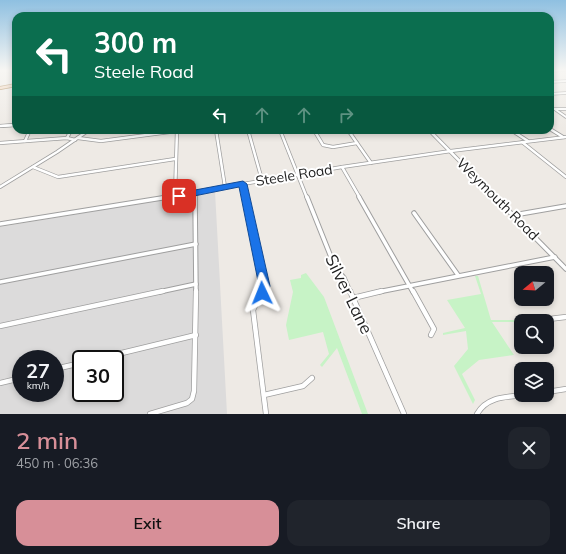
<!DOCTYPE html>
<meta charset="utf-8">
<style>
:root{--surface:#171b24;--page:#20242c;--text:#f1f3f6;--muted:#9ea1a6;--accent:#d78f98}
body{margin:0;font-family:Mulish,sans-serif;background:var(--page);color:var(--text);height:100vh;display:flex;flex-direction:column;font-size:15px;white-space:nowrap}
*{box-sizing:border-box;margin:0}
p{font-size:13px;color:var(--muted)}
.icon{flex:none;width:22px;height:22px;fill:none;stroke:currentColor;stroke-width:2;stroke-linecap:round;stroke-linejoin:round}
.map{position:relative;height:414px;overflow:hidden}
.drawer{display:flex;flex-direction:column;background:var(--surface);flex:1}
.drawer>*{flex:none}
.top-card{position:absolute;left:12px;top:12px;width:542px;height:122px;border-radius:12px;box-shadow:0 2px 6px #0003;background:#0b6e4f;color:#fff;overflow:hidden}
.needle{width:26px;rotate:252deg}
.buttons{position:absolute;left:514px;top:266px;display:grid;gap:8px}
.buttons a{display:grid;place-items:center;width:40px;height:40px;border-radius:8px;background:var(--surface);box-shadow:0 2px 6px #0003;font-size:20px}
.speed{position:absolute;left:12px;top:350px;display:flex;gap:8px;font-size:20px;font-weight:700;text-align:center}
.speed>*{display:grid;place-content:center;width:52px;height:52px;border-radius:50%;background:var(--surface);box-shadow:0 2px 6px #0003;line-height:1}
.speed small{font-size:10px;font-weight:400}
.speed .limit{border:2px solid #111;border-radius:6px;background:#fff;color:#111}
.pin{position:absolute;display:grid;place-items:center;width:34px;height:34px;color:#fff;margin:-17px;border-radius:8px;box-shadow:0 2px 6px #0006}
.me{position:absolute;width:44px;margin:-22px;rotate:358deg;stroke-linejoin:round;filter:drop-shadow(0 0 3px #0008)}
.turn{display:flex;align-items:center;gap:14px;height:84px;padding:0 16px;font-size:18px}
.turn .icon{width:52px;height:52px;stroke-width:2.5}
.turn b{display:block;font-size:28px;line-height:34px}
.lanes{display:flex;align-items:center;height:38px;padding:0 16px;background:#0003;justify-content:center;gap:20px;direction:ltr}
.lanes .off{opacity:.35}
.round{display:grid;place-items:center;flex:none;width:42px;height:42px;border-radius:12px;background:var(--page)}
.summary{display:flex;align-items:center;justify-content:space-between;height:68px;padding:0 16px}
h1{font-size:24px;font-weight:600;line-height:30px;color:var(--accent)}
.action{display:flex;gap:8px;margin-top:auto;padding:8px 16px}
.action a{flex:1;height:46px;border-radius:12px;background:var(--accent);color:#111;font-size:16px;font-weight:600;line-height:46px;text-align:center}
.action a+a{background:var(--page);color:var(--text)}
.map>svg:first-child{display:block}
.residential{fill:#dcdbdb;fill-rule:evenodd}
.park{fill:#c7f3c6}
.lines{fill:none;stroke-linecap:round;stroke-linejoin:round}
.minor-far3-casing{stroke:#9f9f9f;stroke-width:3.5}
.minor-far2-casing{stroke:#9f9f9f;stroke-width:4}
.minor-far1-casing{stroke:#9f9f9f;stroke-width:5.5}
.minor-casing{stroke:#9f9f9f;stroke-width:6}
.major-casing{stroke:#885410;stroke-width:4}
.minor-far3{stroke:#fff;stroke-width:2}
.minor-far2{stroke:#fff;stroke-width:2.5}
.minor-far1{stroke:#fff;stroke-width:3.5}
.minor{stroke:#fff;stroke-width:4.5}
.major{stroke:#f2c9a6;stroke-width:2.5}
.route{fill:#1a73e8;stroke:#114b97}
.labels{text-anchor:middle;stroke-width:4;stroke-linejoin:round;paint-order:stroke}
.street-label{font-size:14px;fill:#1e1e1e;stroke:#fff}
.near-street-label{font-size:17px;fill:#1e1e1e;stroke:#fff}
</style>
<div class="map">
<svg width="566" height="414" viewBox="0 0 566 414">
<rect width="100%" height="100%" fill="#eeeae5"/>
<path class="residential" d="M215,191L227,414H0V227ZM21,359H55V393H21ZM81,359H115V393H81Z"/>
<g class="park">
<path d="M306,273L324,297L368,414H362L337,348L322,367L320,365L329,354L323,332L289,340L286,325L293,292L290,280L301,278V275Z"/>
<path d="M475,276H478L491,320H515L516,322H492L514,355L479,360L462,374L475,400L473,404L454,366L468,349L466,331L443,335V333L465,328L447,300L481,294Z"/>
</g>
<g class="lines">
<defs>
<g id="minor-far3">
<path d="M550,71L564,70"/>
<path d="M550,82L566,81"/>
<path d="M550,94L566,93"/>
<path d="M550,109H566"/>
<path d="M556,110L566,117"/>
<path d="M0,126L16,125"/>
</g>
<g id="minor-far2">
<path d="M0,126L15,125"/>
<path d="M550,129L563,137"/>
<path d="M216,130L225,187"/>
<path d="M248,130L262,180"/>
<path d="M280,130L307,198"/>
<path d="M314,130L323,145L333,147L357,143L348,130"/>
<path d="M429,130L496,198"/>
<path d="M511,130L528,141"/>
<path d="M67,138L71,130"/>
<path d="M78,138L101,141L177,131"/>
<path d="M25,141L30,130"/>
<path d="M522,142L566,177"/>
<path d="M0,143L67,138L75,140"/>
<path d="M357,143L371,163"/>
<path d="M33,167L58,177L175,159"/>
<path d="M342,167L360,198"/>
<path d="M243,183L246,198"/>
<path d="M0,187L57,152L89,130"/>
<path d="M195,193V198"/>
<path d="M175,196L177,130"/>
<path d="M162,198L342,167L451,151L566,137"/>
</g>
<g id="minor-far1">
<path d="M195,197L196,292"/>
<path d="M246,197L264,286L262,292"/>
<path d="M307,197L335,267L344,278L350,292"/>
<path d="M359,197L413,292"/>
<path d="M495,197L566,269"/>
<path d="M414,213L458,275"/>
<path d="M514,215L566,206"/>
<path d="M0,224L168,197"/>
<path d="M0,282L196,244"/>
<path d="M159,292L196,284"/>
<path d="M378,292L555,257"/>
</g>
<g id="minor">
<path d="M262,291L253,310L266,414"/>
<path d="M350,291L404,414"/>
<path d="M413,291L434,329L431,335"/>
<path d="M353,298L382,291"/>
<path d="M532,321L566,317"/>
<path d="M0,326L163,291"/>
<path d="M97,359L196,335"/>
<path d="M55,369L81,363"/>
<path d="M0,383L21,378"/>
<path d="M547,392L566,389"/>
<path d="M264,395L303,386L312,378"/>
<path d="M150,414L187,403L192,399L194,391L196,291"/>
<path d="M477,414C487,396 507,397 525,395"/>
</g>
<path id="major" d="M0,88L16,85"/>
</defs>
<use href="#minor-far3" class="minor-far3-casing"/>
<use href="#minor-far2" class="minor-far2-casing"/>
<use href="#minor-far1" class="minor-far1-casing"/>
<use href="#minor" class="minor-casing"/>
<use href="#major" class="major-casing"/>
<use href="#minor-far3" class="minor-far3"/>
<use href="#minor-far2" class="minor-far2"/>
<use href="#minor-far1" class="minor-far1"/>
<use href="#minor" class="minor"/>
<use href="#major" class="major"/>
</g>
<linearGradient id="sky" x2="0" y2="1"><stop stop-color="#8fc0e1"/><stop offset="0.55" stop-color="#f7f6f3"/><stop offset="1" stop-color="#f7f6f3" stop-opacity="0"/></linearGradient>
<rect width="566" height="128" fill="url(#sky)"/>
<path class="route" d="M243,181L247,184L270,286L266,297L262,299L258,297L257,293L259,286L239,187L179,199L175,196L179,193Z"/>
<g class="labels">
<g class="street-label">
<text transform="translate(294 175) rotate(-9)" y="5">Steele Road</text>
<text transform="translate(498 199) rotate(45)" y="5">Weymouth Road</text>
</g>
<g class="near-street-label">
<text transform="translate(349 294) rotate(64)" y="6">Silver Lane</text>
</g>
</g>
</svg>
<div class="buttons">
<a><svg class="needle" viewBox="-14 -14 28 28"><path d="M0-13l5 13h-10z" fill="#e53935"/><path d="M0 13l5-13h-10z" fill="#9ea1a6"/></svg></a>
<a><svg class="icon" aria-label="search" viewBox="0 0 24 24"><circle cx="10" cy="10" r="6"/><path d="M15 15l6 6"/></svg></a>
<a><svg class="icon" aria-label="layers" viewBox="0 0 24 24"><path d="M12 4l9 5-9 5-9-5zM3 14l9 5 9-5"/></svg></a>
</div>
<div class="speed"><div>27<small>km/h</small></div><div class="limit">30</div></div>
<div class="pin" style="left:179px;top:196px;background:#d93025"><svg class="icon" aria-label="arrive" viewBox="0 0 24 24"><path d="M6 21V4h12l-3 4 3 4H6"/></svg></div>
<svg class="me" style="left:262px;top:293px" viewBox="-20 -20 40 40"><path d="M0-17L14 15 0 8-14 15z" fill="#1a73e8" stroke="#fff" stroke-width="4"/></svg>
<div class="top-card">
<div class="turn"><svg class="icon" aria-label="left" viewBox="0 0 24 24"><path d="M17 20v-9H6M10 6l-5 5 5 5"/></svg><div><b>300 m</b>Steele Road</div></div>
<div class="lanes"><svg class="icon" aria-label="left" viewBox="0 0 24 24"><path d="M17 20v-9H6M10 6l-5 5 5 5"/></svg><svg class="icon off" aria-label="ahead" viewBox="0 0 24 24"><path d="M12 20V5M6 11l6-6 6 6"/></svg><svg class="icon off" aria-label="ahead" viewBox="0 0 24 24"><path d="M12 20V5M6 11l6-6 6 6"/></svg><svg class="icon off" aria-label="right" viewBox="0 0 24 24"><path d="M7 20v-9h11M14 6l5 5-5 5"/></svg></div>
</div>
</div>
<section class="drawer">
<div class="summary"><div><h1>2 min</h1><p>450 m · 06:36</p></div><a class="round"><svg class="icon" aria-label="close" viewBox="0 0 24 24"><path d="M6 6l12 12M18 6L6 18"/></svg></a></div>
<div class="action"><a>Exit</a><a>Share</a></div>
</section>
